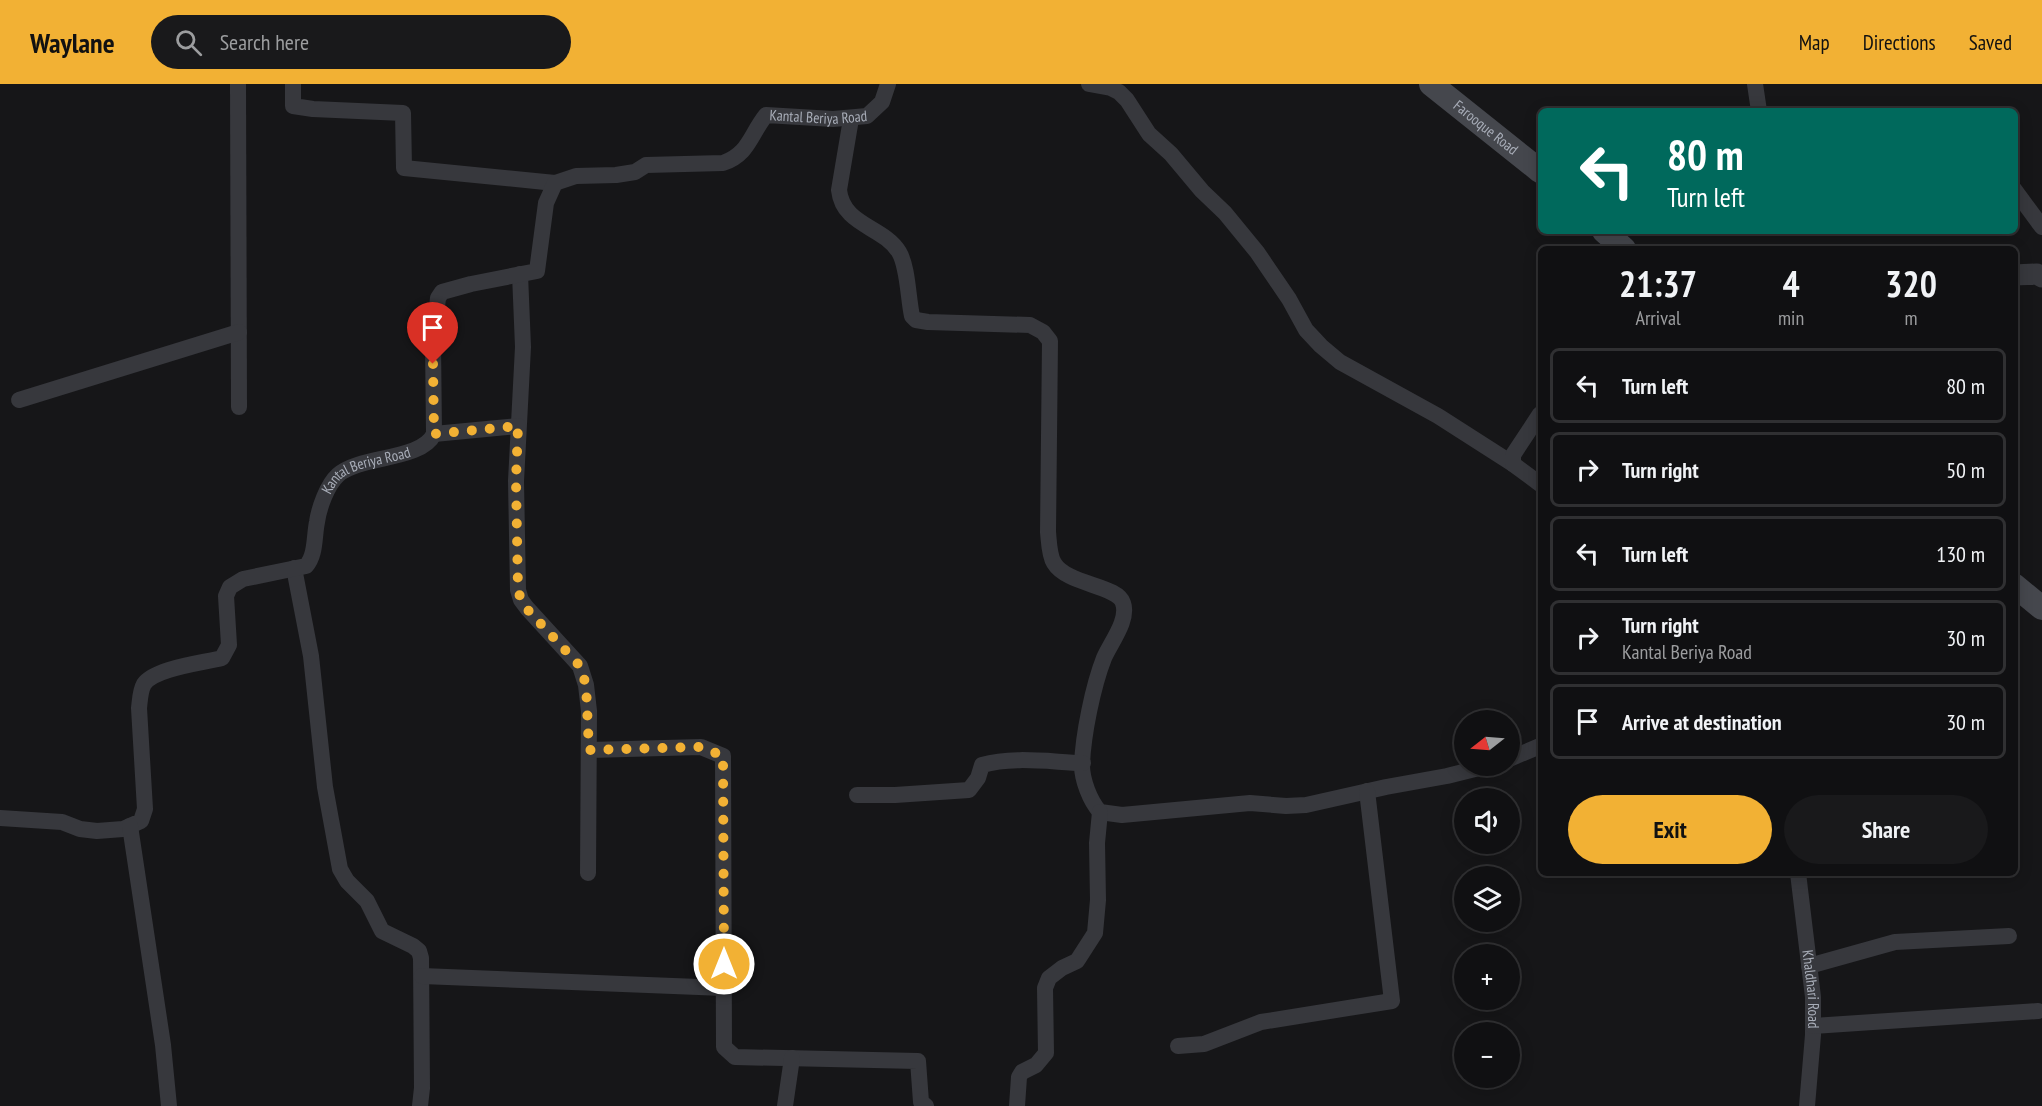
<!DOCTYPE html>
<meta charset="utf-8">
<style>
:root{--surface:#101012;--page:#19191b;--text:#f1f3f6;--muted:#9c9d9f;--line:#303032;--accent:#f2b134}
body{margin:0;font-family:"PT Sans Narrow",sans-serif;background:var(--page);color:var(--text);height:100vh;display:flex;flex-direction:column;font-size:22px;white-space:nowrap}
*{box-sizing:border-box;margin:0}
p{font-size:20px;color:var(--muted)}
.icon{flex:none;width:33px;height:33px;fill:none;stroke:currentColor;stroke-width:2;stroke-linecap:round;stroke-linejoin:round}
.map{position:relative;flex:1;overflow:hidden}
.drawer{position:absolute;left:1538px;top:162px;width:480px;height:630px;display:flex;flex-direction:column;background:var(--surface);border-radius:9px;box-shadow:0 3px 15px #0003,0 0 0 2px var(--line)}
.drawer>*{flex:none}
.top-card{position:absolute;left:1538px;top:24px;width:480px;height:126px;border-radius:9px;box-shadow:0 3px 15px #0003,0 0 0 2px var(--line);background:#00695c;color:#fff;overflow:hidden}
.needle{width:39px;rotate:253deg}
.controls{position:absolute;left:1454px;top:626px;display:grid;gap:12px}
.controls a{display:grid;place-items:center;width:66px;height:66px;border-radius:50%;background:var(--surface);box-shadow:0 3px 15px #0003,0 0 0 2px var(--line);font-size:30px}
.pin{position:absolute;display:grid;place-items:center;width:51px;height:51px;color:#fff;margin:-62px -26px;border-radius:50% 50% 50% 0;rotate:-45deg;box-shadow:0 0 6px #0007}
.pin .icon{rotate:45deg}
.me{position:absolute;width:66px;margin:-33px;rotate:0deg;stroke-linejoin:round;filter:drop-shadow(0 0 4px #0008)}
.turn{display:flex;align-items:center;gap:21px;height:126px;padding:0 30px;font-size:27px}
.turn .icon{width:78px;height:78px;stroke-width:2.5}
.turn b{display:block;font-size:42px;line-height:51px}
.eta{display:flex;justify-content:space-evenly;align-items:center;height:102px;text-align:center}
.eta b{font-size:36px;font-weight:700;line-height:42px}
.button{display:flex;gap:12px;margin-top:auto;padding:12px 30px}
.button a{flex:1;height:69px;border-radius:36px;background:var(--accent);color:#111;font-size:24px;font-weight:700;line-height:69px;text-align:center}
.button a+a{background:var(--page);color:var(--text)}
ul{padding:0;list-style:none}
li{display:flex;align-items:center;gap:18px;height:75px;margin:0 12px 9px;padding:0 18px;border:3px solid var(--line);border-radius:9px}
li div{flex:1}
li b{display:block;font-size:22px}
li em{font-style:normal}
header{display:flex;align-items:center;gap:36px;box-sizing:border-box;height:84px;padding:0 30px;background:var(--accent);color:#111}
header strong{font-size:28px}
nav{display:flex;gap:33px;margin-inline-start:auto;font-size:21px}
.search{width:420px;height:54px;background:var(--page);display:flex;align-items:center;gap:15px;box-sizing:border-box;padding:0 21px;border-radius:33px;color:var(--muted);font-size:22px}
.map>svg:first-child{display:block}
.lines{fill:none;stroke-linecap:round;stroke-linejoin:round}
.minor{stroke:#37383d;stroke-width:16}
.tertiary{stroke:#37383d;stroke-width:21}
.secondary{stroke:#45474d;stroke-width:24}
.route{stroke:#f2b134;stroke-width:10;stroke-dasharray:0 18}
.labels{text-anchor:middle;stroke-width:4.5;stroke-linejoin:round;paint-order:stroke}
.street-label{font-size:15px;fill:#a8adb8;stroke:#111113}
</style>
<header>
<strong>Waylane</strong>
<div class="search"><svg class="icon" aria-label="search" viewBox="0 0 24 24"><circle cx="10" cy="10" r="6"/><path d="M15 15l6 6"/></svg>Search here</div>
<nav><a>Map</a><a>Directions</a><a>Saved</a></nav>
</header>
<div class="map">
<svg width="2042" height="1022" viewBox="0 0 2042 1022">
<rect width="100%" height="100%" fill="#161618"/>
<g class="lines">
<g class="minor">
<path d="M238,0L239,323"/>
<path d="M293,0V22L313,25L403,29L404,84L555,99"/>
<path d="M1089,0L1111,4L1119,8L1127,16L1149,50L1171,70L1202,107L1225,129L1257,168L1289,215L1306,246L1321,262L1340,278L1438,332L1513,380"/>
<path d="M1755,0L1759,27"/>
<path d="M851,35L839,106C843,142 883,142 899,168C908,183 908,214 912,232L916,236L928,238L1030,241L1043,248L1050,257L1048,448C1049,457 1049,471 1054,479C1067,501 1118,501 1123,519C1129,536 1111,558 1104,574C1093,602 1083,651 1082,681C1082,696 1090,717 1100,728L1122,731L1250,719L1286,722L1306,721L1386,703L1447,692L1491,681"/>
<path d="M2014,105L2042,143"/>
<path d="M520,190L523,263L516,397L518,506L521,516L527,524L580,582L586,601L589,627L588,789"/>
<path d="M19,316L239,248"/>
<path d="M1540,330L1513,371V380L1540,400"/>
<path d="M434,350L518,342"/>
<path d="M294,484L311,572L325,703L340,785L347,797L367,817L382,847L413,862L419,867L421,874L422,1004L420,1022"/>
<path d="M589,666L701,663L723,672L724,963L735,973L918,977L921,1018L926,1022"/>
<path d="M1509,675L1540,662"/>
<path d="M857,711H895L969,706L978,694L982,681C1014,672 1050,678 1083,679"/>
<path id="s1" d="M0,734L62,738L80,745L97,747L123,745L141,737L145,725L139,624C140,616 140,607 144,600C155,584 203,579 222,574L229,561L226,512L230,503L243,495L306,482C316,471 314,452 317,438C319,424 327,401 338,391C361,371 421,377 434,350L433,258L438,214L442,208L471,200L537,187L546,119L555,99L576,92L616,91L635,88L646,81L723,79C749,70 750,51 766,31L833,35L867,32L882,18L888,0"/>
<path d="M130,742L163,961L169,1022"/>
<path id="s2" d="M1798,789L1813,913V951L1807,1022"/>
<path d="M1809,882L1895,858L2009,852"/>
<path d="M422,892L724,904"/>
<path d="M1813,942L2038,927"/>
<path d="M1178,962L1204,960L1261,938L1392,917L1367,707"/>
<path d="M785,1022L792,974"/>
<path d="M1017,1022L1019,993L1022,988L1036,981L1046,969L1045,904L1049,894L1062,884L1077,877L1095,849L1098,816L1097,759L1100,728"/>
</g>
<path class="tertiary" d="M2014,191L2037,190L2042,193"/>
<g class="secondary">
<path id="s3" d="M1431,0L1540,87"/>
<path d="M1604,147L1624,165"/>
<path d="M2014,501L2042,524"/>
</g>
</g>
<g class="lines">
<path class="route" d="M433,280L434,350L518,342L516,397L518,506L521,516L527,525L580,582L586,601L589,666L701,663L723,672L724,880"/>
</g>
<g class="labels">
<g class="street-label">
<text dy="5" stroke="none"><textPath href="#s1" startOffset="1346">Kantal Beriya Road</textPath></text>
<text dy="5" stroke="none"><textPath href="#s3" startOffset="70">Farooque Road</textPath></text>
<text dy="5" stroke="none"><textPath href="#s1" startOffset="645">Kantal Beriya Road</textPath></text>
<text dy="5" stroke="none"><textPath href="#s2" startOffset="117">Khaldhari Road</textPath></text>
</g>
</g>
</svg>
<div class="controls">
<a><svg class="needle" viewBox="-14 -14 28 28"><path d="M0-13l5 13h-10z" fill="#e53935"/><path d="M0 13l5-13h-10z" fill="#9c9d9f"/></svg></a>
<a><svg class="icon" aria-label="sound" viewBox="0 0 24 24"><path d="M4 9h4l5-4v14l-5-4H4zM17 9q2 3 0 6"/></svg></a>
<a><svg class="icon" aria-label="layers" viewBox="0 0 24 24"><path d="M12 4l9 5-9 5-9-5zM3 14l9 5 9-5"/></svg></a>
<a>+</a>
<a>−</a>
</div>
<div class="pin" style="left:433px;top:280px;background:#d93025"><svg class="icon" aria-label="arrive" viewBox="0 0 24 24"><path d="M6 21V4h12l-3 4 3 4H6"/></svg></div>
<svg class="me" style="left:724px;top:880px" viewBox="-20 -20 40 40"><circle r="17" fill="#f2b134" stroke="#fff" stroke-width="3"/><path d="M0-11L8 9 0 5-8 9z" fill="#fff"/></svg>
<div class="top-card">
<div class="turn"><svg class="icon" aria-label="left" viewBox="0 0 24 24"><path d="M17 20v-9H6M10 6l-5 5 5 5"/></svg><div><b>80 m</b>Turn left</div></div>
</div>
<section class="drawer">
<div class="eta">
<div><b>21:37</b><p>Arrival</p></div>
<div><b>4</b><p>min</p></div>
<div><b>320</b><p>m</p></div>
</div>
<ul>
<li><svg class="icon" aria-label="left" viewBox="0 0 24 24"><path d="M17 20v-9H6M10 6l-5 5 5 5"/></svg><div><b>Turn left</b></div><em>80 m</em></li>
<li><svg class="icon" aria-label="right" viewBox="0 0 24 24"><path d="M7 20v-9h11M14 6l5 5-5 5"/></svg><div><b>Turn right</b></div><em>50 m</em></li>
<li><svg class="icon" aria-label="left" viewBox="0 0 24 24"><path d="M17 20v-9H6M10 6l-5 5 5 5"/></svg><div><b>Turn left</b></div><em>130 m</em></li>
<li><svg class="icon" aria-label="right" viewBox="0 0 24 24"><path d="M7 20v-9h11M14 6l5 5-5 5"/></svg><div><b>Turn right</b><p>Kantal Beriya Road</p></div><em>30 m</em></li>
<li><svg class="icon" aria-label="arrive" viewBox="0 0 24 24"><path d="M6 21V4h12l-3 4 3 4H6"/></svg><div><b>Arrive at destination</b></div><em>30 m</em></li>
</ul>
<div class="button"><a>Exit</a><a>Share</a></div>
</section>
</div>
